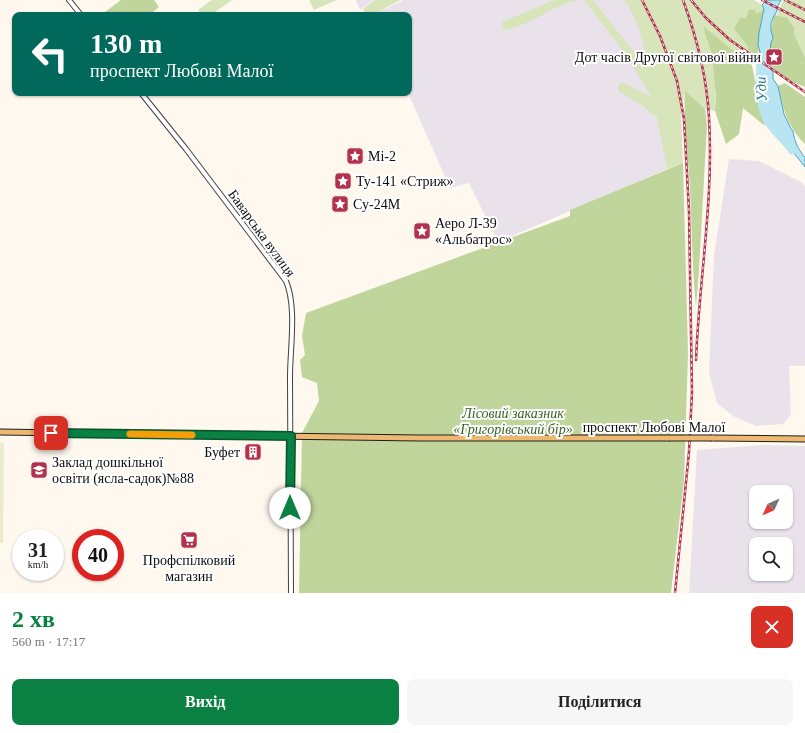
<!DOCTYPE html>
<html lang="uk">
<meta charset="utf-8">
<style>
:root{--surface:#fff;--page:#f6f6f6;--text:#222;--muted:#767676;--accent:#0b8043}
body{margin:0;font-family:"Times New Roman",serif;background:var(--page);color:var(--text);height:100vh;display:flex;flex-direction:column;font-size:15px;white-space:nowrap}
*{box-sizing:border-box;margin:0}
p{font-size:13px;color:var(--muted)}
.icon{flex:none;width:22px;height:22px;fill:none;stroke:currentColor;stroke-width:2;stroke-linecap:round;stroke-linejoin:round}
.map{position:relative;height:593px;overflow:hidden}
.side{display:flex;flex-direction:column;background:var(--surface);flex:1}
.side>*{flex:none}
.guide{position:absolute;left:12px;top:12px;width:400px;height:84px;border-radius:8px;box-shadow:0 1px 3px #0004;background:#00695c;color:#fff;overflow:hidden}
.needle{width:26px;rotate:226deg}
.controls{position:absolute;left:749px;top:485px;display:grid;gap:8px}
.controls a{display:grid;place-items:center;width:44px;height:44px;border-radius:8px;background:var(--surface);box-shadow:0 1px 3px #0004;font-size:20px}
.speed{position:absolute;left:12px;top:529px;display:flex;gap:8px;font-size:20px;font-weight:700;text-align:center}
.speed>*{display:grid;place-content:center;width:52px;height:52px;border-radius:50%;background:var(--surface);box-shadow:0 1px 3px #0004;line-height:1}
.speed small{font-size:10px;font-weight:400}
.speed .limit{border:6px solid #d22;background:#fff;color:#111}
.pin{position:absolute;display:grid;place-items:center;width:34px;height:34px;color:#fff;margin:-17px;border-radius:8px;box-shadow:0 2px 6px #0006}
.me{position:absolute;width:44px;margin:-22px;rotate:0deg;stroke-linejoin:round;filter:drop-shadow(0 0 3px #0008)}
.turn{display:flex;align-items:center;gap:14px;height:84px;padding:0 12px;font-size:18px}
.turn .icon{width:52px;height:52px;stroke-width:2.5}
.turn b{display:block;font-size:28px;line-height:34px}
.round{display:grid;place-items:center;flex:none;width:42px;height:42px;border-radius:8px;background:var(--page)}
.head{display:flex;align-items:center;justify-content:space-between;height:68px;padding:0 12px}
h1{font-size:24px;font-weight:800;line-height:30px;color:var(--accent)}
.action{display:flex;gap:8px;margin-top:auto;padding:8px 12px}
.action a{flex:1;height:46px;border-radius:8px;background:var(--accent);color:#fff;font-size:16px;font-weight:800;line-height:46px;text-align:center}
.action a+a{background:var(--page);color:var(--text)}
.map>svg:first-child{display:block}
.industrial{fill:#e9e2eb;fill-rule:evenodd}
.green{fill:#d8e5bb}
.forest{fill:#bfd59c}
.pitch{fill:#e7edcc}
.water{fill:#b8e5f1;stroke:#45a5c2}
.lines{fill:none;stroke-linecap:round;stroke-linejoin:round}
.river{stroke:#b8e5f1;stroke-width:7}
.minor-casing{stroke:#404040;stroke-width:6}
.major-casing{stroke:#1e1e1e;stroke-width:7}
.minor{stroke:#fff;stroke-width:4}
.major{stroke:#edb970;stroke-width:5}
.rail-casing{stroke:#b2314d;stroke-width:2.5}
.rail{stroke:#fff;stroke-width:1;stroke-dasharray:3;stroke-linecap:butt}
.major-bridge-casing{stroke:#1e1e1e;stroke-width:7;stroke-linecap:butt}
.major-bridge{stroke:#edb970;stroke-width:5}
.route-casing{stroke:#07532c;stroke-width:10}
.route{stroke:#0b8043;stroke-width:7}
.slow{stroke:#f59e0b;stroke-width:7}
.labels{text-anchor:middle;stroke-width:4;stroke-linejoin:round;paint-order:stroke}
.poi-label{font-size:14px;fill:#0d0d0d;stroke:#fff;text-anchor:start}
.street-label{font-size:14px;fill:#0d0d0d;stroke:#fff}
.park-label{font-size:14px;font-style:italic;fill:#3a6023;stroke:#fff}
.water-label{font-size:15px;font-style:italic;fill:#217695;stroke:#fff}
</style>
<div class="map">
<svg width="805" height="593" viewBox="0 0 805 593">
<rect width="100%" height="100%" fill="#fef8ef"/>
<g class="industrial">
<path d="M356,0H373L360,10Z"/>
<path d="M403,0H631L656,41L667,169L498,242L469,183L450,188L408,93H409V15H373Z"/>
<path d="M729,159L759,161L801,182L805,187V366H789L791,414L783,424L756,426L733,416L717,403L709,373L714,255Z"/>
<path d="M764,445L805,446V593H689L697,450ZM756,492H786V522H756ZM756,544H786V574H756Z"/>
</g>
<g class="green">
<path d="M212,0H232L211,15H202L198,10Z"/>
<path d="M309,0H337L314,10Z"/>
<path d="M374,0H400L373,15H366L363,9Z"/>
<path d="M554,0H593L642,62C648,42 636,23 628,5L624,0H754L762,5V11L755,13V10L749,9L742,38L747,45L752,66L707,39C714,62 717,87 715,111L705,109L685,92L681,113L683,163L667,169L657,117L650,113L645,107L618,91V86L622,82L651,97L627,56L584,0C555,1 532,27 503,30L502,22Z"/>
<path d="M783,0H805V57L799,45L794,33L777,15Z"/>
</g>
<g class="forest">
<path d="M121,0H154L159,7L149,15H107L105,12Z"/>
<path d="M763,6L764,9L759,39L758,57L748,50L747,45L734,29L740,18H746L749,9L755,10L756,13L762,11Z"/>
<path d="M774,15L787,18L794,28V33L799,45L805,57V87L790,81L769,65L771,42L773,39L771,30Z"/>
<path d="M703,26L752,66L765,126L743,108L739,134L726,144L715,111L716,96L712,56Z"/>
<path d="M785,83L805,97V144C787,126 784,111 778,86Z"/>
<path d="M685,91L705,109L707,125L699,270L696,307C692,267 692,228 690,188C688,156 683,123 685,91Z"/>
<path d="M683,163L688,353L684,481L671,593H299L302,433L319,401L317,383L302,377L300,360L305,355L302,336L306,313L570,216V210Z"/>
</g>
<path class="pitch" d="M0,443H4L3,543H0Z"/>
<path class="water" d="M767,0H781L777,8V11C774,16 770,22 771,29C771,33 773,35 773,39L771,42L769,65L773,72V79L778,86L784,114L791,129L793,131C794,141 799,151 805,157V167L774,128L762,108L758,88L760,77V52L758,45L759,33L764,9L762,5Z"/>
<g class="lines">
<path class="river" d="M760,61C759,82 757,107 770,125C776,134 785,141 792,151"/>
<defs>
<g id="minor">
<path d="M69,0L81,15"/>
<path d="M141,93L186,149L286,281C297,307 290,348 290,377C290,449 290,521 291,593"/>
</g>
<g id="major">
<path d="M0,432L420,438H668"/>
<path d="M712,438L805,439"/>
</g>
</defs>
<use href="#minor" class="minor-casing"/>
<use href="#major" class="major-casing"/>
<use href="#minor" class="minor"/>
<use href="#major" class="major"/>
<defs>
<g id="rail">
<path d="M642,0L660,36L677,81L684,119L689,211L692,392L689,452L675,593"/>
<path d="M683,0C697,38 707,78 709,118C714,199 699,280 696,360"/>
<path d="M691,0L706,18L730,40L805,92"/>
<path d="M762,0L805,22"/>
<path d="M785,0L805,10"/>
</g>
</defs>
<use href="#rail" class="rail-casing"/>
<use href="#rail" class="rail"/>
<defs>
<path id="major-bridge" d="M668,438H712"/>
</defs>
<use href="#major-bridge" class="major-bridge-casing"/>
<use href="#major-bridge" class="major-bridge"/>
</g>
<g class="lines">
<defs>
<path id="route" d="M51,433L291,436L290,508"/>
</defs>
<use href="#route" class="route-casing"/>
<use href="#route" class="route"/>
<path class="slow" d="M130,434L192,435"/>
</g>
<defs>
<symbol id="sight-square" viewBox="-11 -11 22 22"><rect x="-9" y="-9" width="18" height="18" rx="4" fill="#b2314d" stroke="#fff"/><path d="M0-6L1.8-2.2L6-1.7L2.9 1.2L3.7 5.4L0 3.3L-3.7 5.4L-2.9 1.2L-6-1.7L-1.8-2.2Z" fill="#fff"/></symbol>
<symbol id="building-square" viewBox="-11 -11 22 22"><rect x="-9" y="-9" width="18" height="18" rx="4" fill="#b2314d" stroke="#fff"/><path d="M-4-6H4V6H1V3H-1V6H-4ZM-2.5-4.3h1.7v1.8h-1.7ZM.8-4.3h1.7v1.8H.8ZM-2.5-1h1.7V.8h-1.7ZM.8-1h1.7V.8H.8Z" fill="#fff"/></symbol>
<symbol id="school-square" viewBox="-11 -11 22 22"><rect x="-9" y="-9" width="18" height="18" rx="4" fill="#b2314d" stroke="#fff"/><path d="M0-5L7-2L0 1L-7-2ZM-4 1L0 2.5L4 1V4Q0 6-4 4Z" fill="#fff"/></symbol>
<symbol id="supermarket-square" viewBox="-11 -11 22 22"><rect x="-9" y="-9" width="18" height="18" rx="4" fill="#b2314d" stroke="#fff"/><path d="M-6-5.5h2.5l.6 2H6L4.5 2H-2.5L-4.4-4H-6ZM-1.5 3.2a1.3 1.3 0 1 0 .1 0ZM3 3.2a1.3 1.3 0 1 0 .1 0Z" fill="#fff"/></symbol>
</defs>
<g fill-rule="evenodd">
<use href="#sight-square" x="764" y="47" width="20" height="20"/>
<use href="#sight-square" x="345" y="146" width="20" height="20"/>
<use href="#sight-square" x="333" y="171" width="20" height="20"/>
<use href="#sight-square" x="330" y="194" width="20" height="20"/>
<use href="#sight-square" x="412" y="221" width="20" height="20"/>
<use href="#building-square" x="243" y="442" width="20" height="20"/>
<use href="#school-square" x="29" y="460" width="20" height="20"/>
<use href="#supermarket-square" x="179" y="530" width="20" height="20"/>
</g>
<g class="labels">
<g class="poi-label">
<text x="761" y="62" text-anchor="end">Дот часів Другої світової війни</text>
<text x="368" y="161">Мі-2</text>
<text x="356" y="186">Ту-141 «Стриж»</text>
<text x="353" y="209">Су-24М</text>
<text x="435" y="228">Аеро Л-39<tspan x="435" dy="16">«Альбатрос»</tspan></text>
<text x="240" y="457" text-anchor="end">Буфет</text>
<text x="52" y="467">Заклад дошкільної<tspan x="52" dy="16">освіти (ясла-садок)№88</tspan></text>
<text x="189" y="565" text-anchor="middle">Профспілковий<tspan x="189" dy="16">магазин</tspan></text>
</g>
<g class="street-label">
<text transform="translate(262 233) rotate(54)" y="5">Баварська вулиця</text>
<text x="654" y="432">проспект Любові Малої</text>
</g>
<g class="park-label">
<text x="513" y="418">Лісовий заказник<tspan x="513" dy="16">«Григорівський бір»</tspan></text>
</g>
<g class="water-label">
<text transform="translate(761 89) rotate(-93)" y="5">Уди</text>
</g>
</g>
</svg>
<div class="controls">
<a><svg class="needle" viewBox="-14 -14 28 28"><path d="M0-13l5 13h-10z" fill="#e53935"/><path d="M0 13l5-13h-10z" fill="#767676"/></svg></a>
<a><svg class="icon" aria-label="search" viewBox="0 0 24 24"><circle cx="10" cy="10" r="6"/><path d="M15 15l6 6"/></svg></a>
</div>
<div class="speed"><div>31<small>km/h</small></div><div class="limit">40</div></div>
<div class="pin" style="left:51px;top:433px;background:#d93025"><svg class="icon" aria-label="arrive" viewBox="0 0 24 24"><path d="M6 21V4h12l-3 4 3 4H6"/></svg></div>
<svg class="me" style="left:290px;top:508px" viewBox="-20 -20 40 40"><circle r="19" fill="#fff"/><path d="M0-13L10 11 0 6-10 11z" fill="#0b8043"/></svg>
<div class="guide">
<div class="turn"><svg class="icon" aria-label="left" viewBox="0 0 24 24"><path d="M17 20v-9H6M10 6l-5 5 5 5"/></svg><div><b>130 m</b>проспект Любові Малої</div></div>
</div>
</div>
<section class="side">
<div class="head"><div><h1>2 хв</h1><p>560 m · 17:17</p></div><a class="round" style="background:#d93025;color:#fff"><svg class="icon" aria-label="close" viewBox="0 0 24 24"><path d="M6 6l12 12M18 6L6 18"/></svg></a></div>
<div class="action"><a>Вихід</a><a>Поділитися</a></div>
</section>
